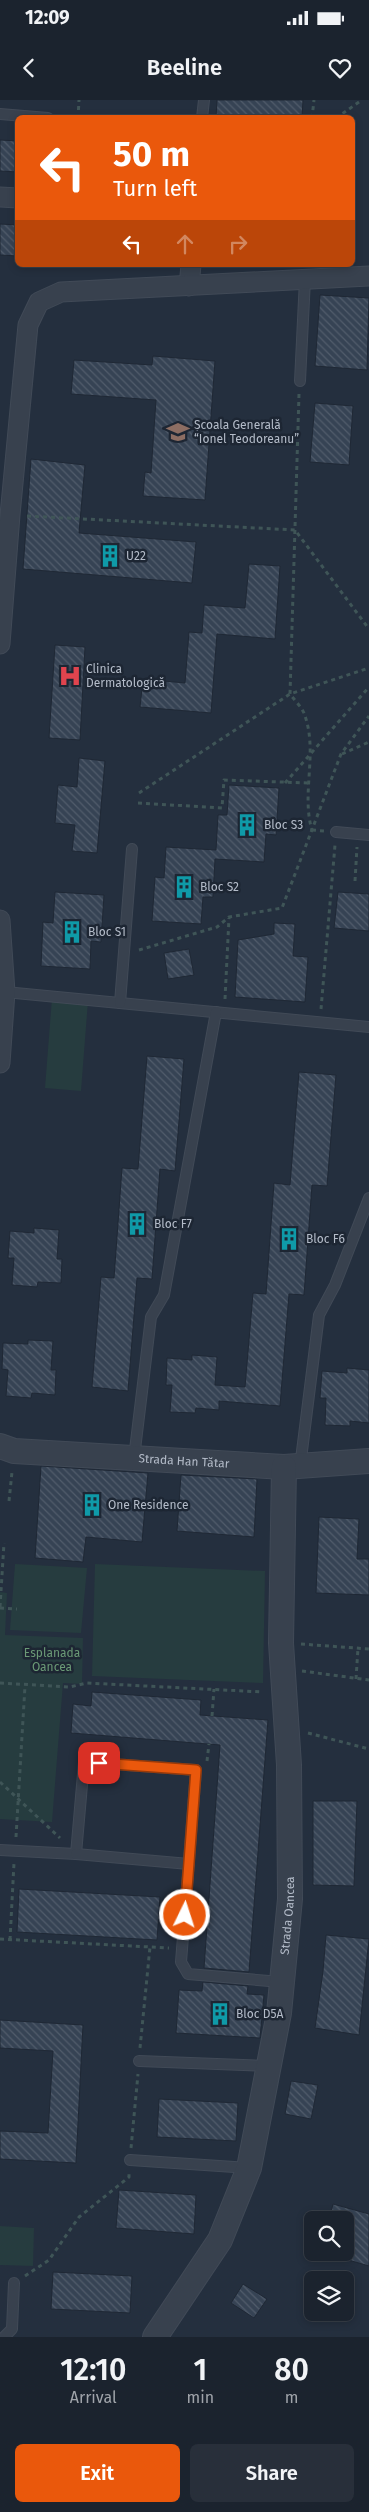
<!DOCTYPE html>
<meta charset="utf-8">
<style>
:root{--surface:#1b232e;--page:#282f3a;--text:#f1f3f6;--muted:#a0a4aa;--line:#39404a;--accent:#ea580c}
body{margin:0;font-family:"Fira Sans",sans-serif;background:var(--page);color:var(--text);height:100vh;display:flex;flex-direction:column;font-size:19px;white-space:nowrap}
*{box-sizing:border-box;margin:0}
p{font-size:16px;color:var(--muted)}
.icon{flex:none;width:28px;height:28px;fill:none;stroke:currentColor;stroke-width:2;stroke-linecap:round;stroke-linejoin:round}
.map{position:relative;height:2237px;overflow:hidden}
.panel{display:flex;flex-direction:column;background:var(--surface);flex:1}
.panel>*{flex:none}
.hud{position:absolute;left:15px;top:15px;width:340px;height:152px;border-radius:8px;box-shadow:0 2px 8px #0003,0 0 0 1px var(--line);background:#ea580c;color:#fff;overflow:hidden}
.tools{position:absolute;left:304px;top:2111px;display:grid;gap:10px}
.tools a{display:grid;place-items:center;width:50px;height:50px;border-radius:8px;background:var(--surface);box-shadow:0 2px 8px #0003,0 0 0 1px var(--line);font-size:25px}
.pin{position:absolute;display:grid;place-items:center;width:42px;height:42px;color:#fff;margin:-21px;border-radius:10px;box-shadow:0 2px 8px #0006}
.me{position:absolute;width:55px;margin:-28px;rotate:4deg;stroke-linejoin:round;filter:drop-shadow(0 0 4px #0008)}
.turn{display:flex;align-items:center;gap:18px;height:105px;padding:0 15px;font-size:22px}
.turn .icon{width:65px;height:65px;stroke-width:2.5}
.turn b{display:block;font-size:35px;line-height:42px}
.lanes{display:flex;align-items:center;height:48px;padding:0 15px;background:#0003;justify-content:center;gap:25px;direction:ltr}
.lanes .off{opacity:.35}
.eta{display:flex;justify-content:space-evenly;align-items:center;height:85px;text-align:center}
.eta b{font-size:30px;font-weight:600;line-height:35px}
.action{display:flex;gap:10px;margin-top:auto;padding:10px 15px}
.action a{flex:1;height:58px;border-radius:8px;background:var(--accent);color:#fff;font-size:20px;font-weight:600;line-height:58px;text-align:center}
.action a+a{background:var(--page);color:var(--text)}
.status{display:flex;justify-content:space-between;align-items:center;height:35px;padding:0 25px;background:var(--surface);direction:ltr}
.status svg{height:14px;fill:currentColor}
header{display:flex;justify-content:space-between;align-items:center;height:65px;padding:0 15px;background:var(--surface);font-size:22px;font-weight:600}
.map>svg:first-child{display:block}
.green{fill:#263c3f}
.building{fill:url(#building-back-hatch);stroke:#1f2835}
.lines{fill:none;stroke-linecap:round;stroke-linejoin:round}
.service-casing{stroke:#414a57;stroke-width:12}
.minor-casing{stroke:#414a57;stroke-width:21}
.tertiary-casing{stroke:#414a57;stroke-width:26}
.path{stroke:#3f5557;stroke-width:3;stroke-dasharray:4 4;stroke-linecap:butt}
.service{stroke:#38414e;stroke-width:10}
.minor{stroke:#38414e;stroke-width:19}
.tertiary{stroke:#38414e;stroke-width:24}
.route-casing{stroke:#983908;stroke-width:12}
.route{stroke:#ea580c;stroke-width:9}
.labels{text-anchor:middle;stroke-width:5;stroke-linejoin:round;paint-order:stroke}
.poi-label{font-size:12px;fill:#b4bcc9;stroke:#1d2633;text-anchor:start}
.street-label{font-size:12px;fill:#b4bcc9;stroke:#1d2633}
.park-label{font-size:12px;fill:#6b9a76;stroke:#1d2633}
</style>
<div class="status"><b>12:09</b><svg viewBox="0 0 49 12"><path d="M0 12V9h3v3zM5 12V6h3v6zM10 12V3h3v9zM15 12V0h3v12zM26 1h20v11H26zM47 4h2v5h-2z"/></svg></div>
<header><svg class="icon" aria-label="back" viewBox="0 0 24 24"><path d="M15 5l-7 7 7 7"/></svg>Beeline<svg class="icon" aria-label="heart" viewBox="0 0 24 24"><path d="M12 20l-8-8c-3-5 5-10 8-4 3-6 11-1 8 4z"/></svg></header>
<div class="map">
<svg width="369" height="2237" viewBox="0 0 369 2237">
<defs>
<pattern id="building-back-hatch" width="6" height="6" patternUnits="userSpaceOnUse" patternTransform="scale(1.25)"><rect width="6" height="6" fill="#364354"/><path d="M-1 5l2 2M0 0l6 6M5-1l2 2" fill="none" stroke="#515c6b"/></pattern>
</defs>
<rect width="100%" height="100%" fill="#242f3e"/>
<g class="green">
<path d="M52,898L88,901L81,991L45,988Z"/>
<path d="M15,1464L87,1468L81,1533L10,1530Z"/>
<path d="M95,1464L265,1471L263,1583L92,1576Z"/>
<path d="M0,1492L7,1493L5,1535L83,1538L82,1584L63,1583L52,1722L0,1719Z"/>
<path d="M0,2126L34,2128L33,2166L0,2165Z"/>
</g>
<g class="building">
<path d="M217,0H303L302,18H216Z"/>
<path d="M0,40L18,41V72L0,71Z"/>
<path d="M0,124L18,125V156L0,155Z"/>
<path d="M320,195L369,198L367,270L315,266Z"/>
<path d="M153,256L215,261L205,400L143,396L145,372L151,373L156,300L71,294L74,260L152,265Z"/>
<path d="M315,303L353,306L349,365L310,362Z"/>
<path d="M31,359L85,365L79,433L196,442L192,483L23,469Z"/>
<path d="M249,464L280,466L275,539L217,534L211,613L140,607L143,579L185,583L189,532L202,533L204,505L245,508Z"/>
<path d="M55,545L85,547L80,640L49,638Z"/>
<path d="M79,658L105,661L97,753L72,751L75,725L55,723L58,685L77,687Z"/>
<path d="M229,685L279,688L276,735L266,734L264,762L215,759L213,797H203L201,824L152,821L155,777L164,778L166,747L216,750L218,715H227Z"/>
<path d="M55,792L104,795L101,842L91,841L90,869L41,866L43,822L53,823Z"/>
<path d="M338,792L369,794V831L334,828Z"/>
<path d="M274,823L295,824L293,856L308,857L305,902L235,897L238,840L274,834Z"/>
<path d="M189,849L194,875L168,879L164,853Z"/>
<path d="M147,956L184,959L175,1071L160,1069L152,1179L137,1178L128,1291L92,1287L101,1177L114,1178L122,1068L138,1069Z"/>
<path d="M299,972L336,975L327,1086L312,1085L304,1195L289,1194L280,1306L219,1301V1310L196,1308L195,1313L170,1312L172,1285H166L167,1258L192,1260V1255L217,1257L215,1285L245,1287L253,1193L266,1194L274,1083L290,1085Z"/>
<path d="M34,1128L59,1130L57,1159H62L61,1183L38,1182L37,1187L12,1185L14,1158H8L10,1131L34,1133Z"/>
<path d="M28,1240L53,1241L51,1270H56L55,1295L32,1293L31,1298L6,1296L8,1270L2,1269L3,1243L28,1244Z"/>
<path d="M347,1268L369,1270V1323L350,1321V1326L325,1325L326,1298H320L322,1271L347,1273Z"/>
<path d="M41,1366L148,1373L142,1442L86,1437L83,1462L35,1458Z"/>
<path d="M181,1375L257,1379L254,1437L177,1431Z"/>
<path d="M319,1417L359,1419L357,1459H369V1495L316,1493Z"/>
<path d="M92,1592L201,1600L200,1615L268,1620L249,1872L204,1868L220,1645L71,1633L73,1604L91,1606Z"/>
<path d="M313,1701H357L354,1786L313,1785Z"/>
<path d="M19,1789L160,1797L157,1840L17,1832Z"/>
<path d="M326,1835L369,1839L359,1935L315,1928L323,1871Z"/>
<path d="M203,1882L248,1886L247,1894L264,1895L260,1938L176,1933L179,1890L202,1891Z"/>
<path d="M0,1920L83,1925L76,2063L0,2059V2031L48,2033L53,1951L0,1948Z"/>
<path d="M291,1981L318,1985L311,2019L285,2014Z"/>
<path d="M159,1999L238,2003L236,2041L157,2037Z"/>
<path d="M119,2090L196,2095L194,2134L116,2128Z"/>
<path d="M333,2104L369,2114V2166L345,2159V2120H329Z"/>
<path d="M53,2172L132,2176L130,2213L51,2209Z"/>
<path d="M243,2184L267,2199L254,2218L231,2203Z"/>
</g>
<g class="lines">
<defs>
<g id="service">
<path d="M0,14L48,18"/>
<path d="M202,18L204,0"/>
<path d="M300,281L305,179"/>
<path d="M336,732L369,735"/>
<path d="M5,892L369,927"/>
<path d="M120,903L132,749"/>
<path d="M134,1358L151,1217L164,1195L216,912"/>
<path d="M300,1367L319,1215L335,1185L369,1098"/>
<path d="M0,1750L76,1754L84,1662L196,1670L181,1862L188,1874L281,1882"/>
<path d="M76,1754L189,1764"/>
<path d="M139,1961L269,1966"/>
<path d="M130,2060L249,2068"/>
<path d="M4,2237L12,2229L14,2183"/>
</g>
<g id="minor">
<path d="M0,97L18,98"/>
<path d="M189,186L191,165"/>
<path d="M0,544L10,415L28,225L39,202L61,192L369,176"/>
<path d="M0,820L5,892L0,963"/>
</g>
<g id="tertiary">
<path id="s1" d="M0,1346L14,1351L284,1367L369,1361"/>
<path id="s2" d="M155,2237L220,2140L249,2068L279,1913L290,1799L289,1665L281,1543L284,1367"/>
</g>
</defs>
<use href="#service" class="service-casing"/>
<use href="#minor" class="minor-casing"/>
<use href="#tertiary" class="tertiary-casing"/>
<g class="path">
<path d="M78,18L79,0"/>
<path d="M312,18L314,0"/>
<path d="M336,18L362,0"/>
<path d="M299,294L290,594C295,601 303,608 305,616C318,653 301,694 312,730"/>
<path d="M27,416L295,430L369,529"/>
<path d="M342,654L369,642"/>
<path d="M285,683L369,587"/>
<path d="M139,693L290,594L369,568"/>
<path d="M138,703L222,708L224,680L309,683"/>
<path d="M312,730L324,731"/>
<path d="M355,781L357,747"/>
<path d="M139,850L217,827L229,817L282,808L341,654L369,616"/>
<path d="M225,899L229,818"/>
<path d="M321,909L335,745"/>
<path d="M9,1401L12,1372"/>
<path d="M0,1507L4,1443"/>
<path d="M0,1508L17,1509"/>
<path d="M301,1544L369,1549"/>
<path d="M302,1571L369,1580"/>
<path d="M356,1579L358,1548"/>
<path d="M0,1583L70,1587L87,1583L263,1592"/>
<path d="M212,1616L214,1589"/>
<path d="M308,1633L369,1649"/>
<path d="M207,1661L209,1644"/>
<path d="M0,1682L60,1738"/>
<path d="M16,1737L25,1586"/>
<path d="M0,1839L169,1848"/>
<path d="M10,1840L14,1763"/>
<path d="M140,1948L150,1847"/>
<path d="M131,2048L138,1974"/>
<path d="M25,2176L49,2160L79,2117L129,2077V2074"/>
</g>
<use href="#service" class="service"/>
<use href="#minor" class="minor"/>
<use href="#tertiary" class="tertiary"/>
</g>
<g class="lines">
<defs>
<path id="route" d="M99,1663L196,1670L185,1815"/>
</defs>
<use href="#route" class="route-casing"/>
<use href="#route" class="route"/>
</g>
<defs>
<symbol id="school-bare" viewBox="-9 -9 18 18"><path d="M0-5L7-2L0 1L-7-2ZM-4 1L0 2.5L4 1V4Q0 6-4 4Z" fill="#8d6e63" stroke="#1d2633" stroke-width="2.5" paint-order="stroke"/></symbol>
<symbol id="building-bare" viewBox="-9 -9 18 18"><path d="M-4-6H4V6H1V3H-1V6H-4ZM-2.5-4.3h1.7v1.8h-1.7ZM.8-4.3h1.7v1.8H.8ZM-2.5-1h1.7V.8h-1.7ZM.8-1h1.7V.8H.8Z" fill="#0f9aa8" stroke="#1d2633" stroke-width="2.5" paint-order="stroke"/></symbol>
<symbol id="hospital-bare" viewBox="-9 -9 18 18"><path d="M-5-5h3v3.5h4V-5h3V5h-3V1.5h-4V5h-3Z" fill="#e0444e" stroke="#1d2633" stroke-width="2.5" paint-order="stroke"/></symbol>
</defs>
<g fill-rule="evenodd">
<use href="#school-bare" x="162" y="316" width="32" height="32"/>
<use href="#building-bare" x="94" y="440" width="32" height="32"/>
<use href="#hospital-bare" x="54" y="560" width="32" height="32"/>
<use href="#building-bare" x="231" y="709" width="32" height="32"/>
<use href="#building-bare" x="168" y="771" width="32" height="32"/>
<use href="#building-bare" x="56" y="816" width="32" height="32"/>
<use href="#building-bare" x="121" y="1108" width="32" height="32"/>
<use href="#building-bare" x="273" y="1123" width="32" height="32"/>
<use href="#building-bare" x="76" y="1389" width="32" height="32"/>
<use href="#building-bare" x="204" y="1898" width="32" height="32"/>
</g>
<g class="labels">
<g class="poi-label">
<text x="194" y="329">Școala Generală<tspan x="194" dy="14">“Ionel Teodoreanu”</tspan></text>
<text x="126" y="460">U22</text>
<text x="86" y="573">Clinica<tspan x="86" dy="14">Dermatologică</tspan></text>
<text x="264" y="729">Bloc S3</text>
<text x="200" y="791">Bloc S2</text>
<text x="88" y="836">Bloc S1</text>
<text x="154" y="1128">Bloc F7</text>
<text x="306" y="1143">Bloc F6</text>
<text x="108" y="1409">One Residence</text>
<text x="236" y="1918">Bloc D5A</text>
</g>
<g class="street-label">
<text dy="4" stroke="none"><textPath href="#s1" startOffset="185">Strada Han Tătar</textPath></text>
<text dy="4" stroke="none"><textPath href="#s2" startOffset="450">Strada Oancea</textPath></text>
</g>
<g class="park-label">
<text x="52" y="1557">Esplanada<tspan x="52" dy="14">Oancea</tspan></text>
</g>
</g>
</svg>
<div class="tools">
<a><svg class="icon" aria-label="search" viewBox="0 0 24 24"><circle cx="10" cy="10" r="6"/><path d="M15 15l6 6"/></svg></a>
<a><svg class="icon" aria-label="layers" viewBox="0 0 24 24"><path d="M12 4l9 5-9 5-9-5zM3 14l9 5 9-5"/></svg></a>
</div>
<div class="pin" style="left:99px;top:1663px;background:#d93025"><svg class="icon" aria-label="arrive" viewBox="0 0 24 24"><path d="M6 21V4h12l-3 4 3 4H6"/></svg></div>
<svg class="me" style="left:185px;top:1815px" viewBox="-20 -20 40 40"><circle r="17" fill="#ea580c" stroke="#fff" stroke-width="3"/><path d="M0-11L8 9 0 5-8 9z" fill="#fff"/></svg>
<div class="hud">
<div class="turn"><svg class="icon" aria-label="left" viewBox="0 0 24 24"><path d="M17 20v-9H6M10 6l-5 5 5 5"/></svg><div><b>50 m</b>Turn left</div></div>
<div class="lanes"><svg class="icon" aria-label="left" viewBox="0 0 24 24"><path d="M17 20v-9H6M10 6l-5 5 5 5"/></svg><svg class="icon off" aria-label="ahead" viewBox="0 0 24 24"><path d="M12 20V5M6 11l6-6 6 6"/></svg><svg class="icon off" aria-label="right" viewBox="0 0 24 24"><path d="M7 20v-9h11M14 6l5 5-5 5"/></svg></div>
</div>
</div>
<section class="panel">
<div class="eta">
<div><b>12:10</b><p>Arrival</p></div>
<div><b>1</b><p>min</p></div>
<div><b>80</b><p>m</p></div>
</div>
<div class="action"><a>Exit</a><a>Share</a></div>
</section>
